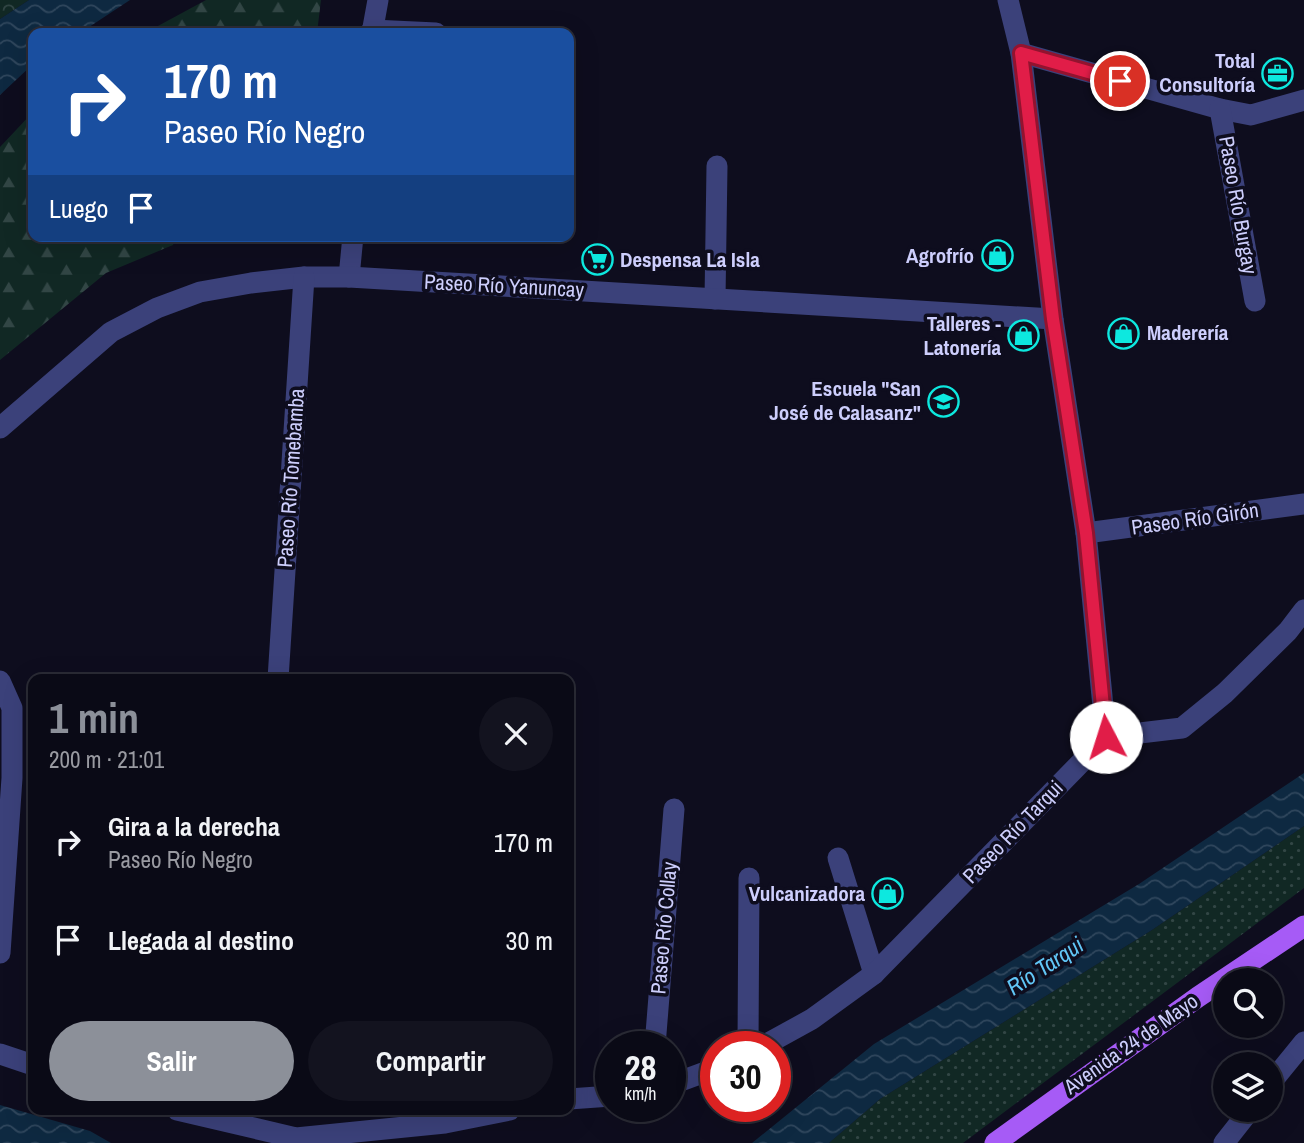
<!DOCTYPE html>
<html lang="es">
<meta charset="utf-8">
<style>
:root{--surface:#0a0a16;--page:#13131f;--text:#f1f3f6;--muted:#999aa1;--line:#2a2b35;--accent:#8c9099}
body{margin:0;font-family:"Archivo Narrow",sans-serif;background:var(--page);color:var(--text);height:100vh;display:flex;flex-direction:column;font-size:26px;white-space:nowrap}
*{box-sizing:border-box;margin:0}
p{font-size:23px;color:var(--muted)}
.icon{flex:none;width:38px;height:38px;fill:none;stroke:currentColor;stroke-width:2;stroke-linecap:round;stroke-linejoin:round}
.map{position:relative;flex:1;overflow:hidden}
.side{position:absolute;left:28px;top:674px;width:546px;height:441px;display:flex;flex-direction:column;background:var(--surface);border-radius:14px;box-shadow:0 7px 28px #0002,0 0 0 2px var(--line)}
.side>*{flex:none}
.guide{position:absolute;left:28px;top:28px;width:546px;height:214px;border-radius:14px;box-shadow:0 7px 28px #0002,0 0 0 2px var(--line);background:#1a4fa0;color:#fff;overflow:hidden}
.fabs{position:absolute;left:1213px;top:968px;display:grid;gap:14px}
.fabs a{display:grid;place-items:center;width:70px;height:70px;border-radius:50%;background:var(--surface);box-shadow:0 7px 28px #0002,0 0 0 2px var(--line);font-size:35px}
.speed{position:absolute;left:595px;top:1031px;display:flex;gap:14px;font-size:35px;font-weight:700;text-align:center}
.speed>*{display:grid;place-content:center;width:91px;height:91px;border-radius:50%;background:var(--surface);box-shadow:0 7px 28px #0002,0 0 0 2px var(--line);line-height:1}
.speed small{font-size:18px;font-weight:400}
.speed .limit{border:10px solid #d22;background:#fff;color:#111}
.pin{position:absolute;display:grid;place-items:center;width:60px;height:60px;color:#fff;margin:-30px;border:4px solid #fff;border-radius:50%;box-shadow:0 2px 7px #0007}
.me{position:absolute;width:77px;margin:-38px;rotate:355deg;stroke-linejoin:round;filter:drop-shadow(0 0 5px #0008)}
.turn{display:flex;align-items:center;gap:24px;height:147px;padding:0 21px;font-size:32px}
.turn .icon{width:91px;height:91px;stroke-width:2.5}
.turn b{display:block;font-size:49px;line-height:60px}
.then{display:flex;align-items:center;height:66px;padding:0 21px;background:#0003;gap:14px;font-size:26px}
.round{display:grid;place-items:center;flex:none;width:74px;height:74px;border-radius:37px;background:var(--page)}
.overview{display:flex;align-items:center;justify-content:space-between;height:119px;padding:0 21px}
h1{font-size:42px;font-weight:800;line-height:52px;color:var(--accent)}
.action{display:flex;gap:14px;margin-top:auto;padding:14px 21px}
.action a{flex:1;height:80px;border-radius:42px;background:var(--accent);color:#fff;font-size:28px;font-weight:800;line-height:80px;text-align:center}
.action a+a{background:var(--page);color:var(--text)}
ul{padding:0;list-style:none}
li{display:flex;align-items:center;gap:21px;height:98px;padding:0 21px}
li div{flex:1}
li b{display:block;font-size:26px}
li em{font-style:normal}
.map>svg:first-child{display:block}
.grass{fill:url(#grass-dots)}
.forest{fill:url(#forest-firs)}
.park{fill:url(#park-crowns)}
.water{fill:url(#water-waves)}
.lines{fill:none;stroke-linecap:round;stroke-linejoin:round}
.minor{stroke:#3b417a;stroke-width:21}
.major{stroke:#a65bf6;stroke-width:21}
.route-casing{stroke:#92132f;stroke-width:18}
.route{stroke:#e11d48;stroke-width:12}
.labels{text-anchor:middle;stroke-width:7;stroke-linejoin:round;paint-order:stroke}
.poi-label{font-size:21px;font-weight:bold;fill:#cdcefc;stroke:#0e0d1e;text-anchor:end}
.street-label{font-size:21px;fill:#cdcefc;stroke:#0e0d1e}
.water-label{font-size:23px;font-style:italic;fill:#61c6f6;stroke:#0e0d1e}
</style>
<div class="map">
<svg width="1304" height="1143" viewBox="0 0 1304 1143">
<defs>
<pattern id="grass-dots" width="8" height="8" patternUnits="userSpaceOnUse" patternTransform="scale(1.75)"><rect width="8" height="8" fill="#112824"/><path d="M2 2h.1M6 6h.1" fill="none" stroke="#324645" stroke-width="1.8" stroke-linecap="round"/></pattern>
<pattern id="forest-firs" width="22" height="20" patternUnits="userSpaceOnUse" patternTransform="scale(1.75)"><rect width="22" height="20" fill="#112824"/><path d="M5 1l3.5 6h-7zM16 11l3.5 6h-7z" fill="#324645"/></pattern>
<pattern id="park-crowns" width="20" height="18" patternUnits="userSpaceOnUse" patternTransform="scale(1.75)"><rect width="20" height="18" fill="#112824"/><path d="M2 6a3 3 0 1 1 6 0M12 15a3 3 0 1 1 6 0" fill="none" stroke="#324645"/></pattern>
<pattern id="water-waves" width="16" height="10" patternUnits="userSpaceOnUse" patternTransform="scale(1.75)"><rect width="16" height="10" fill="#0e2941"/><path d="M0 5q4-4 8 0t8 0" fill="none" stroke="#30475d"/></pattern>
</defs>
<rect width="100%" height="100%" fill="#0e0d1e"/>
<path class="grass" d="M1304,826V888L963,1143H829L880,1099L1152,930Z"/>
<g class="forest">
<path d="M206,0H321L317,33H145Z"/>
<path d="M33,112V236H176L173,245L106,273L0,360V147Z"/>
</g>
<path class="park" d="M0,0H29L0,19Z"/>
<g class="water">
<path d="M29,0H130L80,33H33V64L0,95V19Z"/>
<path d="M1304,773V826L1152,930L880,1099L829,1143H752L874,1044L1139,884Z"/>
<path d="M0,1105L90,1131L111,1143H0Z"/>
</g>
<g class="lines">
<g class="minor">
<path d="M1008,0L1021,53L1053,319L1086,533L1106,737"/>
<path d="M372,30L436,33"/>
<path d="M372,33L378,0"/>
<path d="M1021,53L1220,109L1251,115L1304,100"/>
<path d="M1220,109L1255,301"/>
<path d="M349,277L353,236"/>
<path d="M715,299L717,166"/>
<path d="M0,428L111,332L157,308L200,292L251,283L304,277H349L1053,319"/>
<path d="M1086,533L1304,504"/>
<path d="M278,679L304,277"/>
<path d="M0,681L12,708V778L0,953"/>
<path d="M1106,737L1182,728L1225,693L1288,631L1304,610"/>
<path d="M838,858L874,974"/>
<path d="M655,1046L674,809"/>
<path d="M748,1046L749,878"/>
<path d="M763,1046L812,1019L874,974L1106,737"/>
<path d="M0,1054L33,1065"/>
<path d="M1270,1084L1304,1042"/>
<path d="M670,1085L716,1068"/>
<path d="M569,1099L611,1096"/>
<path d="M177,1110L296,1138L445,1123L510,1110"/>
<path d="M1224,1143L1250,1110"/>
</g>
<path class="major" d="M995,1143L1198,997L1304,926"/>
</g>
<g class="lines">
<defs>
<path id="route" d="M1106,737L1086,533L1053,319L1021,53L1120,81"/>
</defs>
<use href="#route" class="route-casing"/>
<use href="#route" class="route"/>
</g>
<defs>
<symbol id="office-ring" viewBox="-11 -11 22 22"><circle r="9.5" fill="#0e0d1e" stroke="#0de8df" stroke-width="1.5"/><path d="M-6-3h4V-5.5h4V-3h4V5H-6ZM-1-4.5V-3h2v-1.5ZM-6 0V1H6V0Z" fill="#0de8df"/></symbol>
<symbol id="shop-ring" viewBox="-11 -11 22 22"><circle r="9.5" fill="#0e0d1e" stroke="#0de8df" stroke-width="1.5"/><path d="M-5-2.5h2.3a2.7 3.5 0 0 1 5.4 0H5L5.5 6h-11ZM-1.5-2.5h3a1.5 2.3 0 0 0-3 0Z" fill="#0de8df"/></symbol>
<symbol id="supermarket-ring" viewBox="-11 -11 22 22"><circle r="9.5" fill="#0e0d1e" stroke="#0de8df" stroke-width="1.5"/><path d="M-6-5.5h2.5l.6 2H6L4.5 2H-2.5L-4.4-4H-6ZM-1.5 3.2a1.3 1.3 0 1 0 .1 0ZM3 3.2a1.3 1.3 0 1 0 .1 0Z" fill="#0de8df"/></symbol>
<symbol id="school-ring" viewBox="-11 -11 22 22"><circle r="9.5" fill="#0e0d1e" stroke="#0de8df" stroke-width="1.5"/><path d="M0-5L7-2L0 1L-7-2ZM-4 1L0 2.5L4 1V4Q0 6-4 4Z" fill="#0de8df"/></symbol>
</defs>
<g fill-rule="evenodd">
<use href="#office-ring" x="1260" y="56" width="35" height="35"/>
<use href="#shop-ring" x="980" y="238" width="35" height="35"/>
<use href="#supermarket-ring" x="580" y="242" width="35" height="35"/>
<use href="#shop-ring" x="1106" y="316" width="35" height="35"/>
<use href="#shop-ring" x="1006" y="318" width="35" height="35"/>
<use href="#school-ring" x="926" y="384" width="35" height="35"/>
<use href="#shop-ring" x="870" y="876" width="35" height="35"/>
</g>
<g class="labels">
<g class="poi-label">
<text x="1255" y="68">Total<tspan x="1255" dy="24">Consultoría</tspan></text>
<text x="974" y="263">Agrofrío</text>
<text x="620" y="267" text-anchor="start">Despensa La Isla</text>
<text x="1001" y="331">Talleres -<tspan x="1001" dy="24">Latonería</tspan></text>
<text x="1147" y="340" text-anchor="start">Maderería</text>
<text x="921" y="396">Escuela "San<tspan x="921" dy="24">José de Calasanz"</tspan></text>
<text x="865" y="901">Vulcanizadora</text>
</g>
<g class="street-label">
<text transform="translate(1238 205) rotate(80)" y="7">Paseo Río Burgay</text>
<text transform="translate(504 286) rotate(3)" y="7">Paseo Río Yanuncay</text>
<text transform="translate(291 478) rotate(-86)" y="7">Paseo Río Tomebamba</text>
<text transform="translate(1195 519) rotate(-8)" y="7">Paseo Río Girón</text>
<text transform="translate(1013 832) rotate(-46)" y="7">Paseo Río Tarqui</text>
<text transform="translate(664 928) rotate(-85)" y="7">Paseo Río Collay</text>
<text transform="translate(1131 1044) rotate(-35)" y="7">Avenida 24 de Mayo</text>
</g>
<g class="water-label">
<text transform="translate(1045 966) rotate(-33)" y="8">Río Tarqui</text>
</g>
</g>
</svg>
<div class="fabs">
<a><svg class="icon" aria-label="search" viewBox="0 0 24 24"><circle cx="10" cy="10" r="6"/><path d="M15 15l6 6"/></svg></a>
<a><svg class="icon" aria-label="layers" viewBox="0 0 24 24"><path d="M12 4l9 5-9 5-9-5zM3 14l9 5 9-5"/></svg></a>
</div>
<div class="speed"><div>28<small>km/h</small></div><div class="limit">30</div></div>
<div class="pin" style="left:1120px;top:81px;background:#d93025"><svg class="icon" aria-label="arrive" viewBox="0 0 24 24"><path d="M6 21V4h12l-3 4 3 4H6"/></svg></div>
<svg class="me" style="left:1106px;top:737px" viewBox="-20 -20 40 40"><circle r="19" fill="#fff"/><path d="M0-13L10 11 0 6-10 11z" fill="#e11d48"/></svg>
<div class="guide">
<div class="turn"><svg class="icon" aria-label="right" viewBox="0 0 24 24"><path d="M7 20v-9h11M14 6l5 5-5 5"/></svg><div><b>170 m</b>Paseo Río Negro</div></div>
<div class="then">Luego<svg class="icon" aria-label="arrive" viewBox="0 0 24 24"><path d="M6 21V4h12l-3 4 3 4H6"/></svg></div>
</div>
<section class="side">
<div class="overview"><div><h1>1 min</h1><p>200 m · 21:01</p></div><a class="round"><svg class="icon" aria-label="close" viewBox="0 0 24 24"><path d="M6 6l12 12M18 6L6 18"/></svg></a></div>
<ul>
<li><svg class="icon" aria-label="right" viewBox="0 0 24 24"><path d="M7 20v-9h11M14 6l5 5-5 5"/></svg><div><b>Gira a la derecha</b><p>Paseo Río Negro</p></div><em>170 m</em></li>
<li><svg class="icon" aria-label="arrive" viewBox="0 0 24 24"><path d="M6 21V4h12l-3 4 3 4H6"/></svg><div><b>Llegada al destino</b></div><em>30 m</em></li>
</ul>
<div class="action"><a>Salir</a><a>Compartir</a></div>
</section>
</div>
